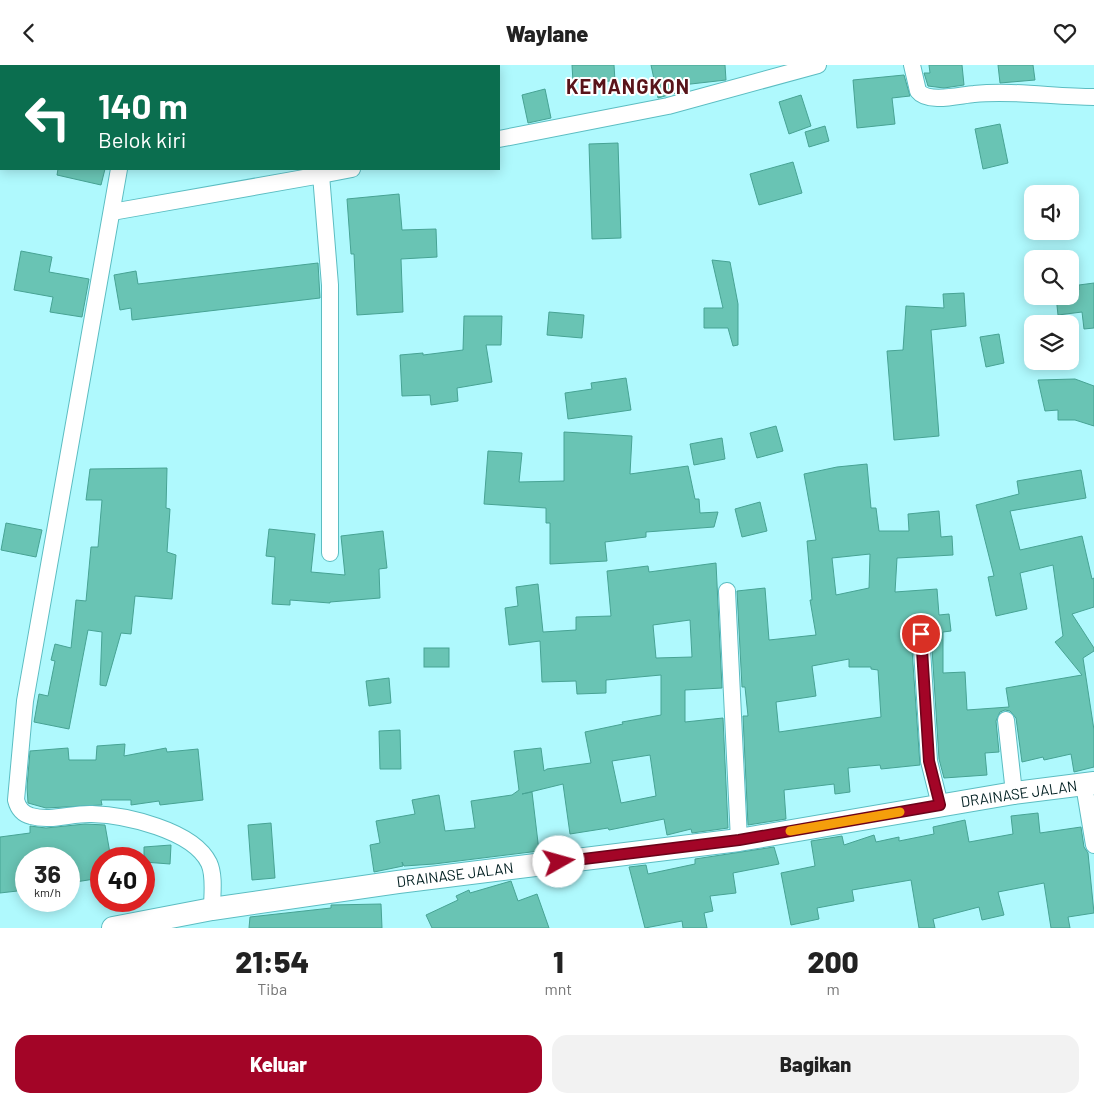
<!DOCTYPE html>
<html lang="id">
<style>
:root{--surface:#fff;--page:#f2f2f2;--text:#222;--muted:#767676;--accent:#a30527}
body{margin:0;font-family:Barlow,sans-serif;background:var(--page);color:var(--text);height:100vh;display:flex;flex-direction:column;font-size:19px;white-space:nowrap}
*{box-sizing:border-box;margin:0}
p{font-size:16px;color:var(--muted)}
.icon{flex:none;width:28px;height:28px;fill:none;stroke:currentColor;stroke-width:2;stroke-linecap:round;stroke-linejoin:round}
.map{position:relative;height:863px;overflow:hidden}
.drawer{display:flex;flex-direction:column;background:var(--surface);flex:1}
.drawer>*{flex:none}
.hud{position:absolute;left:0px;top:0px;width:500px;height:105px;box-shadow:0 2px 12px #0003;background:#0b6e4f;color:#fff;overflow:hidden}
.tools{position:absolute;left:1024px;top:120px;display:grid;gap:10px}
.tools a{display:grid;place-items:center;width:55px;height:55px;border-radius:10px;background:var(--surface);box-shadow:0 2px 12px #0003;font-size:25px}
.speed{position:absolute;left:15px;top:782px;display:flex;gap:10px;font-size:25px;font-weight:700;text-align:center}
.speed>*{display:grid;place-content:center;width:65px;height:65px;border-radius:50%;background:var(--surface);box-shadow:0 2px 12px #0003;line-height:1}
.speed small{font-size:12px;font-weight:400}
.speed .limit{border:8px solid #d22;background:#fff;color:#111}
.pin{position:absolute;display:grid;place-items:center;width:42px;height:42px;color:#fff;margin:-21px;border:2px solid #fff;border-radius:50%;box-shadow:0 1px 5px #0007}
.me{position:absolute;width:55px;margin:-28px;rotate:83deg;stroke-linejoin:round;filter:drop-shadow(0 0 4px #0008)}
.turn{display:flex;align-items:center;gap:18px;height:105px;padding:0 15px;font-size:22px}
.turn .icon{width:65px;height:65px;stroke-width:2.5}
.turn b{display:block;font-size:35px;line-height:42px}
.eta{display:flex;justify-content:space-evenly;align-items:center;height:85px;text-align:center}
.eta b{font-size:30px;font-weight:800;line-height:35px}
.action{display:flex;gap:10px;margin-top:auto;padding:10px 15px}
.action a{flex:1;height:58px;border-radius:15px;background:var(--accent);color:#fff;font-size:20px;font-weight:800;line-height:58px;text-align:center}
.action a+a{background:var(--page);color:var(--text)}
header{display:flex;justify-content:space-between;align-items:center;height:65px;padding:0 15px;background:var(--surface);font-size:22px;font-weight:800}
.map>svg:first-child{display:block}
.building{fill:#69c4b4;stroke:#47a394;fill-rule:evenodd}
.lines{fill:none;stroke-linecap:round;stroke-linejoin:round}
.street-casing{stroke:#5cbdc2;stroke-width:18}
.secondary-casing{stroke:#5cbdc2;stroke-width:24}
.street{stroke:#fff;stroke-width:16}
.secondary{stroke:#fff;stroke-width:22}
.route-casing{stroke:#6a0319;stroke-width:12}
.route{stroke:#a30527;stroke-width:9}
.slow{stroke:#f59e0b;stroke-width:9}
.labels{text-anchor:middle;stroke-width:4;stroke-linejoin:round;paint-order:stroke}
.street-label{font-size:15px;fill:#001f21;stroke:#fff}
.district-label{font-size:20px;font-weight:bold;letter-spacing:1px;fill:#59141a;stroke:#fff}
</style>
<header><svg class="icon" aria-label="back" viewBox="0 0 24 24"><path d="M15 5l-7 7 7 7"/></svg>Waylane<svg class="icon" aria-label="heart" viewBox="0 0 24 24"><path d="M12 20l-8-8c-3-5 5-10 8-4 3-6 11-1 8 4z"/></svg></header>
<div class="map">
<svg width="1094" height="863" viewBox="0 0 1094 863">
<rect width="100%" height="100%" fill="#aff9fd"/>
<g class="building">
<path d="M572,0H614L615,16L573,17Z"/>
<path d="M651,0H725L726,15L682,20L683,26L658,33Z"/>
<path d="M929,0H962L964,20L944,23L928,21L924,8H930Z"/>
<path d="M998,0H1033L1035,15L1000,18Z"/>
<path d="M904,10L910,31L892,33L895,59L857,63L853,15Z"/>
<path d="M545,24L551,53L528,58L522,30Z"/>
<path d="M801,30L811,61L789,69L779,37Z"/>
<path d="M1000,59L1008,98L983,104L975,64Z"/>
<path d="M825,61L829,76L809,82L805,67Z"/>
<path d="M618,78L621,173L592,174L589,79Z"/>
<path d="M793,97L802,128L759,140L750,109Z"/>
<path d="M58,104H105L101,120L57,110Z"/>
<path d="M399,129L402,165L436,164L437,192L401,194L403,247L357,250L354,189H351L347,134Z"/>
<path d="M21,186L52,192L49,207L89,214L82,252L50,247L53,232L14,225Z"/>
<path d="M712,195L730,197L738,239V280L733,281L728,263H704V243H723Z"/>
<path d="M318,198L320,233L132,255L131,243L120,245L114,210L136,206L138,219Z"/>
<path d="M1094,218V263L1084,264L1082,247L1058,250L1056,231H1070V226L1079,225V220Z"/>
<path d="M964,228L966,261L931,265L939,371L894,375L887,286L903,285L906,241L944,243L943,229Z"/>
<path d="M549,247L584,250L582,273L547,270Z"/>
<path d="M464,251H502L501,280H486L492,317L457,323L458,336L431,340L430,330L402,331L400,290L423,288V290L463,285Z"/>
<path d="M999,269L1004,298L986,302L980,272Z"/>
<path d="M626,313L631,345L568,354L565,328L592,324L591,318Z"/>
<path d="M1075,314L1094,321V361L1075,355H1058V345L1045,346L1038,315Z"/>
<path d="M776,361L783,386L757,393L750,368Z"/>
<path d="M564,367L632,371L630,409L688,401L695,434H699L700,448L718,447L714,462L646,467V472L605,477L607,496L550,499V458H546V443L484,439L488,386L522,388L519,417L564,416Z"/>
<path d="M722,373L725,394L694,400L690,379Z"/>
<path d="M867,399L871,443H876L879,466H909L908,449L939,446L941,472L952,471L953,490L897,493L895,527L937,524L939,550L949,549L951,566L943,567V608L965,607L967,645L1009,642L1006,623L1082,610L1055,577L1063,571L1053,500L1020,508L1027,544L996,551L988,512L994,511L976,440L1019,429L1017,416L1081,405L1086,433L1010,446L1020,485L1082,471L1092,514L1094,513V542L1072,549L1094,583V586L1083,593L1094,665V702L1074,707L1071,689L1044,695L1043,692L1022,697L1016,653L1010,646L1005,645L1000,647L996,656L999,687L985,688L987,710L944,713L939,694L931,568L926,560L920,559L912,564L911,570L920,700L881,704L880,700L848,703L850,727L835,729L834,719L784,725L786,754L748,760L743,651H748L745,622H742L737,526L765,523L769,575L816,570L810,535H812L807,476L816,475L804,409L837,402ZM870,489L869,523L836,530L832,493ZM849,594V602H871V604L878,605L881,652L779,667L776,637L816,631L812,601Z"/>
<path d="M167,403L166,443L170,444L167,487L176,490L172,534L135,531L131,569L121,568L106,621L100,620L102,567L88,565L69,664L34,657L39,629L48,631L55,596L51,595L55,579L71,583L76,535L86,536L91,482H98L102,435H86L90,404Z"/>
<path d="M760,437L767,466L742,472L735,444Z"/>
<path d="M6,458L42,465L36,492L1,485Z"/>
<path d="M269,464L315,469L311,507L345,510L341,471L383,466L387,503L379,504L380,533L330,537V538L290,535V540L272,539L275,492L266,491Z"/>
<path d="M716,498L722,623L685,625V657L723,653L728,763L692,768L691,764L667,770L664,754L609,765L608,763L570,769L563,719L522,729L532,727L539,786L434,799L404,801L402,797L403,801L374,807L370,780L380,778L376,756L415,749L412,735L439,730L445,766L475,763L471,736L512,730L519,725L514,686L541,683L544,706L547,704L591,698L585,667L623,659L622,657L661,650V610L606,615V628L577,629L576,616L542,617L540,576L509,580L505,543L518,541L516,522L538,519L543,567L576,565V552L611,551L607,506L648,501L649,507ZM690,555L692,592L656,593L653,560ZM650,690L656,731L621,738L612,696Z"/>
<rect x="424" y="583" width="25" height="19"/>
<path d="M389,613L391,638L369,641L366,616Z"/>
<path d="M400,665L401,704H380L379,666Z"/>
<path d="M125,679L124,691L166,683L167,687L198,684L203,735L160,740L159,736L131,740V735H101L102,740L46,743L28,738L27,722L30,686L68,683L69,695H96L97,681Z"/>
<path d="M1038,748L1040,768L1081,762L1084,782L1088,788L1094,848L1068,852L1070,863H1051L1044,818L998,827L1004,850L982,855L979,842L933,854L935,863H919L911,815L852,825L854,836L817,843L819,854L791,860L781,808L815,801L811,776L842,771L844,780L874,770L876,777L899,772V776L934,769L933,762L965,755L969,777L1013,769L1011,751Z"/>
<path d="M271,758L275,813L252,815L248,760Z"/>
<path d="M85,759L105,760L111,794H101V813L69,818V794H26V825L0,828V772L30,768V761L46,763Z"/>
<path d="M171,780L170,799L144,797V782Z"/>
<path d="M774,782L779,799L733,808L736,828L710,831L713,846L704,848L707,863H683L682,856L645,863L629,802L646,800L648,809L695,799V794Z"/>
<path d="M511,816L518,836L537,829L549,863H432L426,850L458,835L456,831L469,825L470,828Z"/>
<path d="M381,839L382,863H249L250,852L331,843V840Z"/>
</g>
<g class="lines">
<defs>
<g id="street">
<path d="M912,0L918,26C928,39 960,30 974,29C1014,25 1054,32 1094,32"/>
<path d="M136,1V0"/>
<path d="M499,74L668,41L818,0"/>
<path d="M119,104L25,636L16,735C18,743 23,749 31,751C51,757 72,748 92,749C125,750 193,765 209,798C215,811 212,830 212,844"/>
<path d="M321,110L352,104"/>
<path d="M112,147L321,110L330,220V488"/>
<path d="M727,526L739,775"/>
<path d="M921,569L929,696L940,740"/>
<path d="M1006,655L1014,728"/>
<path d="M1084,720L1094,780"/>
</g>
<path id="secondary" d="M113,863L212,844L398,817L739,775L1014,728L1094,718"/>
</defs>
<use href="#street" class="street-casing"/>
<use href="#secondary" class="secondary-casing"/>
<use href="#street" class="street"/>
<use href="#secondary" class="secondary"/>
</g>
<g class="lines">
<defs>
<path id="route" d="M559,797L739,775L940,740L929,696L921,569"/>
</defs>
<use href="#route" class="route-casing"/>
<use href="#route" class="route"/>
<path class="slow" d="M790,766L900,747"/>
</g>
<g class="labels">
<g class="street-label">
<text transform="translate(1019 729) rotate(-8)" y="5">DRAINASE JALAN</text>
<text transform="translate(455 810) rotate(-7)" y="5">DRAINASE JALAN</text>
</g>
<g class="district-label">
<text x="628" y="29">KEMANGKON</text>
</g>
</g>
</svg>
<div class="tools">
<a><svg class="icon" aria-label="sound" viewBox="0 0 24 24"><path d="M4 9h4l5-4v14l-5-4H4zM17 9q2 3 0 6"/></svg></a>
<a><svg class="icon" aria-label="search" viewBox="0 0 24 24"><circle cx="10" cy="10" r="6"/><path d="M15 15l6 6"/></svg></a>
<a><svg class="icon" aria-label="layers" viewBox="0 0 24 24"><path d="M12 4l9 5-9 5-9-5zM3 14l9 5 9-5"/></svg></a>
</div>
<div class="speed"><div>36<small>km/h</small></div><div class="limit">40</div></div>
<div class="pin" style="left:921px;top:569px;background:#d93025"><svg class="icon" aria-label="arrive" viewBox="0 0 24 24"><path d="M6 21V4h12l-3 4 3 4H6"/></svg></div>
<svg class="me" style="left:559px;top:797px" viewBox="-20 -20 40 40"><circle r="19" fill="#fff"/><path d="M0-13L10 11 0 6-10 11z" fill="#a30527"/></svg>
<div class="hud">
<div class="turn"><svg class="icon" aria-label="left" viewBox="0 0 24 24"><path d="M17 20v-9H6M10 6l-5 5 5 5"/></svg><div><b>140 m</b>Belok kiri</div></div>
</div>
</div>
<section class="drawer">
<div class="eta">
<div><b>21:54</b><p>Tiba</p></div>
<div><b>1</b><p>mnt</p></div>
<div><b>200</b><p>m</p></div>
</div>
<div class="action"><a>Keluar</a><a>Bagikan</a></div>
</section>
